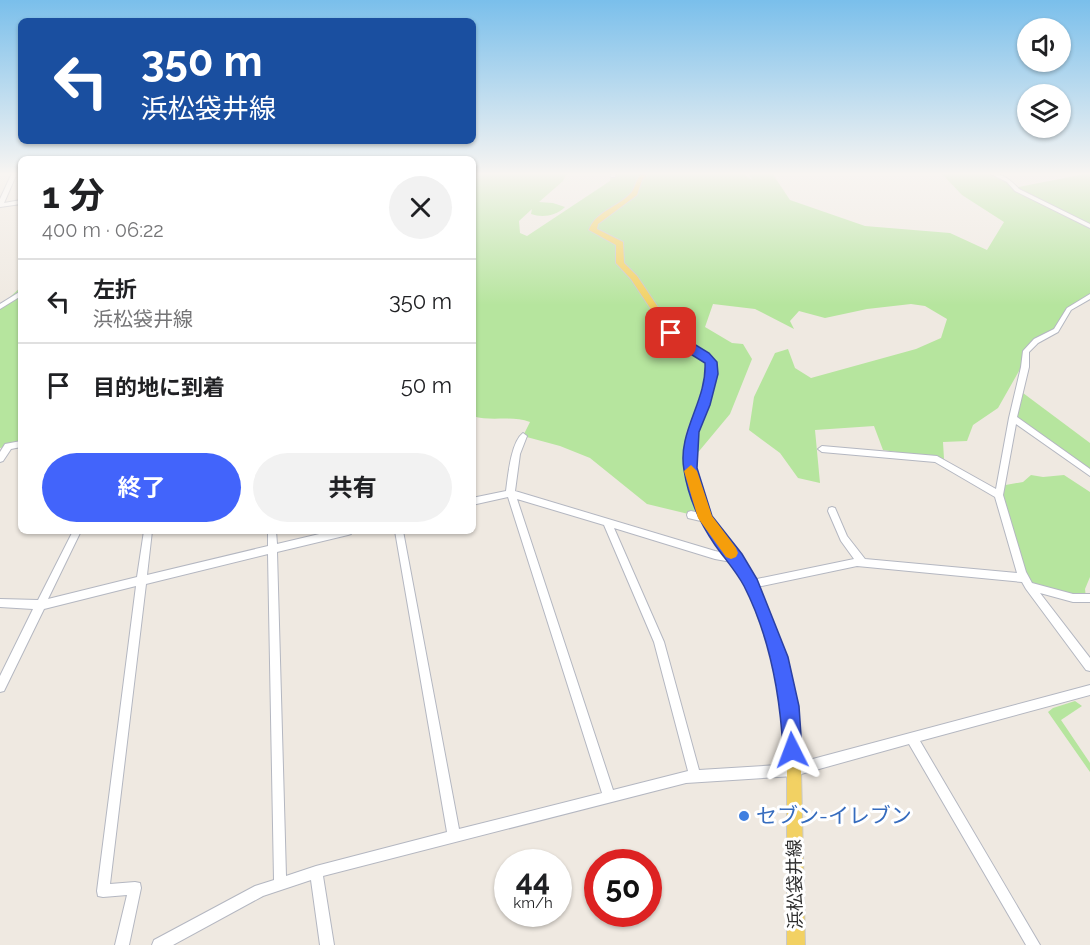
<!DOCTYPE html>
<html lang="ja">
<meta charset="utf-8">
<style>
:root{--surface:#fff;--page:#f2f2f2;--text:#202124;--muted:#757577;--line:#e0e0e0;--accent:#4264fb}
body{margin:0;font-family:Raleway,"Noto Sans JP",sans-serif;background:var(--page);color:var(--text);height:100vh;display:flex;flex-direction:column;font-size:22px;white-space:nowrap}
*{box-sizing:border-box;margin:0}
p{font-size:20px;color:var(--muted)}
.icon{flex:none;width:33px;height:33px;fill:none;stroke:currentColor;stroke-width:2;stroke-linecap:round;stroke-linejoin:round}
.map{position:relative;flex:1;overflow:hidden}
.sheet{position:absolute;left:18px;top:156px;width:458px;height:378px;display:flex;flex-direction:column;background:var(--surface);border-radius:9px;box-shadow:0 2px 4px #0004}
.sheet>*{flex:none}
.guide{position:absolute;left:18px;top:18px;width:458px;height:126px;border-radius:9px;box-shadow:0 2px 4px #0004;background:#1a4fa0;color:#fff;overflow:hidden}
.fabs{position:absolute;left:1017px;top:18px;display:grid;gap:12px}
.fabs a{display:grid;place-items:center;width:54px;height:54px;border-radius:50%;background:var(--surface);box-shadow:0 2px 4px #0004;font-size:30px}
.speed{position:absolute;left:494px;top:849px;display:flex;gap:12px;font-size:30px;font-weight:700;text-align:center}
.speed>*{display:grid;place-content:center;width:78px;height:78px;border-radius:50%;background:var(--surface);box-shadow:0 2px 4px #0004;line-height:1}
.speed small{font-size:15px;font-weight:400}
.speed .limit{border:9px solid #d22;background:#fff;color:#111}
.pin{position:absolute;display:grid;place-items:center;width:51px;height:51px;color:#fff;margin:-26px;border-radius:12px;box-shadow:0 3px 9px #0006}
.me{position:absolute;width:66px;margin:-33px;rotate:357deg;stroke-linejoin:round;filter:drop-shadow(0 0 4px #0008)}
.turn{display:flex;align-items:center;gap:21px;height:126px;padding:0 24px;font-size:27px}
.turn .icon{width:78px;height:78px;stroke-width:2.5}
.turn b{display:block;font-size:42px;line-height:51px}
.round{display:grid;place-items:center;flex:none;width:63px;height:63px;border-radius:32px;background:var(--page)}
.overview{display:flex;align-items:center;justify-content:space-between;height:102px;padding:0 24px}
h1{font-size:36px;font-weight:700;line-height:45px}
.primary-button{display:flex;gap:12px;margin-top:auto;padding:12px 24px}
.primary-button a{flex:1;height:69px;border-radius:36px;background:var(--accent);color:#fff;font-size:24px;font-weight:700;line-height:69px;text-align:center}
.primary-button a+a{background:var(--page);color:var(--text)}
ul{padding:0;list-style:none}
li{display:flex;align-items:center;gap:18px;height:84px;padding:0 24px;border-top:2px solid var(--line)}
li div{flex:1}
li b{display:block;font-size:22px}
li em{font-style:normal}
.map>svg:first-child{display:block}
.green{fill:#b6e59e}
.lines{fill:none;stroke-linecap:round;stroke-linejoin:round}
.minor-casing{stroke:#b4b7c1;stroke-width:2}
.major-casing{stroke:#c9c9c9;stroke-width:2}
.minor{fill:#fff;fill-rule:evenodd}
.major{fill:#f2d163;fill-rule:evenodd}
.route{fill:#4264fb;stroke:#2b41a3;stroke-width:1.5}
.slow{fill:#f59e0b}
.shop-dot{fill:#3f7fe0;stroke:#fff;stroke-width:2}
.labels{text-anchor:middle;stroke-width:6;stroke-linejoin:round;paint-order:stroke}
.street-label{font-size:18px;fill:#2e2e2e;stroke:#fff}
.near-shop-label{font-size:21px;fill:#366cbe;stroke:#fff;text-anchor:start}
</style>
<div class="map">
<svg width="1090" height="945" viewBox="0 0 1090 945">
<rect width="100%" height="100%" fill="#efe9e1"/>
<g class="green">
<path d="M472,173H567L563,181L539,202L553,203L565,207C556,216 542,218 531,214L532,209L519,221L520,233L527,236L610,181L611,173H743L752,180L748,173H772L790,200L865,226L950,233L987,250L1004,222L962,195L941,173H992L1014,188L1090,173V298L1068,310L1060,326L1036,341L998,408L973,425L967,441L943,442L944,459L883,450L874,426L815,430L820,483L798,478L780,453L749,430L754,397L775,353L788,349L795,368L811,378L916,349L941,338L947,319L925,306L911,304L867,309L825,318L799,311L790,321L794,329L755,309L713,304L705,327L732,343L743,344L752,359L730,414L690,462L705,518L647,504L590,458L560,446L523,436L530,422C511,415 491,422 473,416Z"/>
<path d="M21,287V444L0,448V306Z"/>
<path d="M1019,390L1090,443V473L1013,418Z"/>
<path d="M1031,475L1043,477L1064,475L1090,492V577L1085,589L1086,598L1029,586L1000,486L1023,482Z"/>
<path d="M1075,701L1082,706L1061,720L1090,763V772L1048,712L1053,708Z"/>
</g>
<g class="lines">
<defs>
<g id="minor">
<path d="M12,173H17L4,203L21,200V204L0,207V199Z"/>
<path d="M612,173H616L615,177H611Z"/>
<path d="M989,173C1002,173 1011,180 1019,189L1090,224V228L1015,191L1007,182Z"/>
<path d="M21,291V296L0,309V304Z"/>
<path d="M1090,294V299L1071,310L1058,332L1038,343L1029,352V367L1017,417L1090,469V476L1016,424L1003,495L1026,572L1032,583L1073,594H1090V602H1073L1040,593L1090,658V671L1086,670L1026,589L1022,582L857,566L752,588L749,587L747,584L749,581L752,580L854,559L841,541L828,511L829,508L832,507L835,508L847,536L865,559L1017,573L995,497L935,462L822,452L818,449L822,446L937,456L996,489L1009,418L1021,367L1023,351L1034,339L1054,329L1067,308Z"/>
<path d="M523,433L527,436L520,454L515,491L715,551L740,556L742,559L740,562L737,563L715,559L614,528L664,642L699,770L794,764L1090,685V695L920,741L1040,945H1026L909,744L794,776L686,783L323,876L334,945H320L311,880L263,896L173,945H152L154,940L255,886L274,880L268,554L146,584L110,884L135,882L140,883L141,888L129,945H115L127,895L103,897L98,896L97,891L136,586L44,609L4,691L0,692V676L33,609L0,607V599L38,600L73,531H81L48,599L137,577L144,531H152L147,575L268,546V531H276L277,544L332,531H352L351,534L348,535L277,552L286,876L316,866L447,832L395,531H403L459,829L602,793L508,497L472,505V498L506,491C508,476 511,442 523,433ZM517,499L604,525L654,642L688,771L613,790Z"/>
<path d="M21,441V447L11,449L3,461L0,462V452L5,444Z"/>
<path d="M691,511L708,515L709,518L708,521L705,522L688,518L687,515L688,512Z"/>
</g>
<path id="major" d="M642,173H648L642,180L637,195L598,224L597,229L623,242L624,263L637,276L674,331L683,340L715,362L717,368L714,388L706,414L697,432L695,468L710,516L726,540L741,555L758,584L786,657L793,683L801,770L805,945H787V770L779,683L772,657L747,586L733,563L718,546L701,521L685,468L687,432L696,414L704,388L707,363L677,344L668,335L631,279L616,263V245L589,230C595,212 618,207 630,194C635,190 635,180 642,173Z"/>
</defs>
<use href="#minor" class="minor-casing"/>
<use href="#major" class="major-casing"/>
<use href="#minor" class="minor"/>
<use href="#major" class="major"/>
</g>
<linearGradient id="sky" x2="0" y2="1"><stop stop-color="#7abfeb"/><stop offset="0.57" stop-color="#f8f5f2"/><stop offset="1" stop-color="#f8f5f2" stop-opacity="0"/></linearGradient>
<rect width="1090" height="305" fill="url(#sky)"/>
<path class="route" d="M671,330L709,353L717,362L718,374L710,405L699,432L697,468L712,516L742,554L757,579L788,657L799,706L802,750L799,757L792,759L786,757L783,750C780,693 770,637 744,586C736,571 725,559 715,545C700,523 688,497 684,470C677,432 707,401 705,363L676,345L666,333Z"/>
<path class="slow" d="M691,465L697,471L712,516L736,548L738,553L736,557L731,559L726,557L698,518L684,471Z"/>
<circle class="shop-dot" cx="744" cy="816" r="6"/>
<g class="labels">
<g class="street-label">
<text transform="translate(795 884) rotate(-91)" y="6">浜松袋井線</text>
</g>
<g class="near-shop-label">
<text x="756" y="823">セブン-イレブン</text>
</g>
</g>
</svg>
<div class="fabs">
<a><svg class="icon" aria-label="sound" viewBox="0 0 24 24"><path d="M4 9h4l5-4v14l-5-4H4zM17 9q2 3 0 6"/></svg></a>
<a><svg class="icon" aria-label="layers" viewBox="0 0 24 24"><path d="M12 4l9 5-9 5-9-5zM3 14l9 5 9-5"/></svg></a>
</div>
<div class="speed"><div>44<small>km/h</small></div><div class="limit">50</div></div>
<div class="pin" style="left:671px;top:333px;background:#d93025"><svg class="icon" aria-label="arrive" viewBox="0 0 24 24"><path d="M6 21V4h12l-3 4 3 4H6"/></svg></div>
<svg class="me" style="left:792px;top:750px" viewBox="-20 -20 40 40"><path d="M0-17L14 15 0 8-14 15z" fill="#4264fb" stroke="#fff" stroke-width="4"/></svg>
<div class="guide">
<div class="turn"><svg class="icon" aria-label="left" viewBox="0 0 24 24"><path d="M17 20v-9H6M10 6l-5 5 5 5"/></svg><div><b>350 m</b>浜松袋井線</div></div>
</div>
<section class="sheet">
<div class="overview"><div><h1>1 分</h1><p>400 m · 06:22</p></div><a class="round"><svg class="icon" aria-label="close" viewBox="0 0 24 24"><path d="M6 6l12 12M18 6L6 18"/></svg></a></div>
<ul>
<li><svg class="icon" aria-label="left" viewBox="0 0 24 24"><path d="M17 20v-9H6M10 6l-5 5 5 5"/></svg><div><b>左折</b><p>浜松袋井線</p></div><em>350 m</em></li>
<li><svg class="icon" aria-label="arrive" viewBox="0 0 24 24"><path d="M6 21V4h12l-3 4 3 4H6"/></svg><div><b>目的地に到着</b></div><em>50 m</em></li>
</ul>
<div class="primary-button"><a>終了</a><a>共有</a></div>
</section>
</div>
